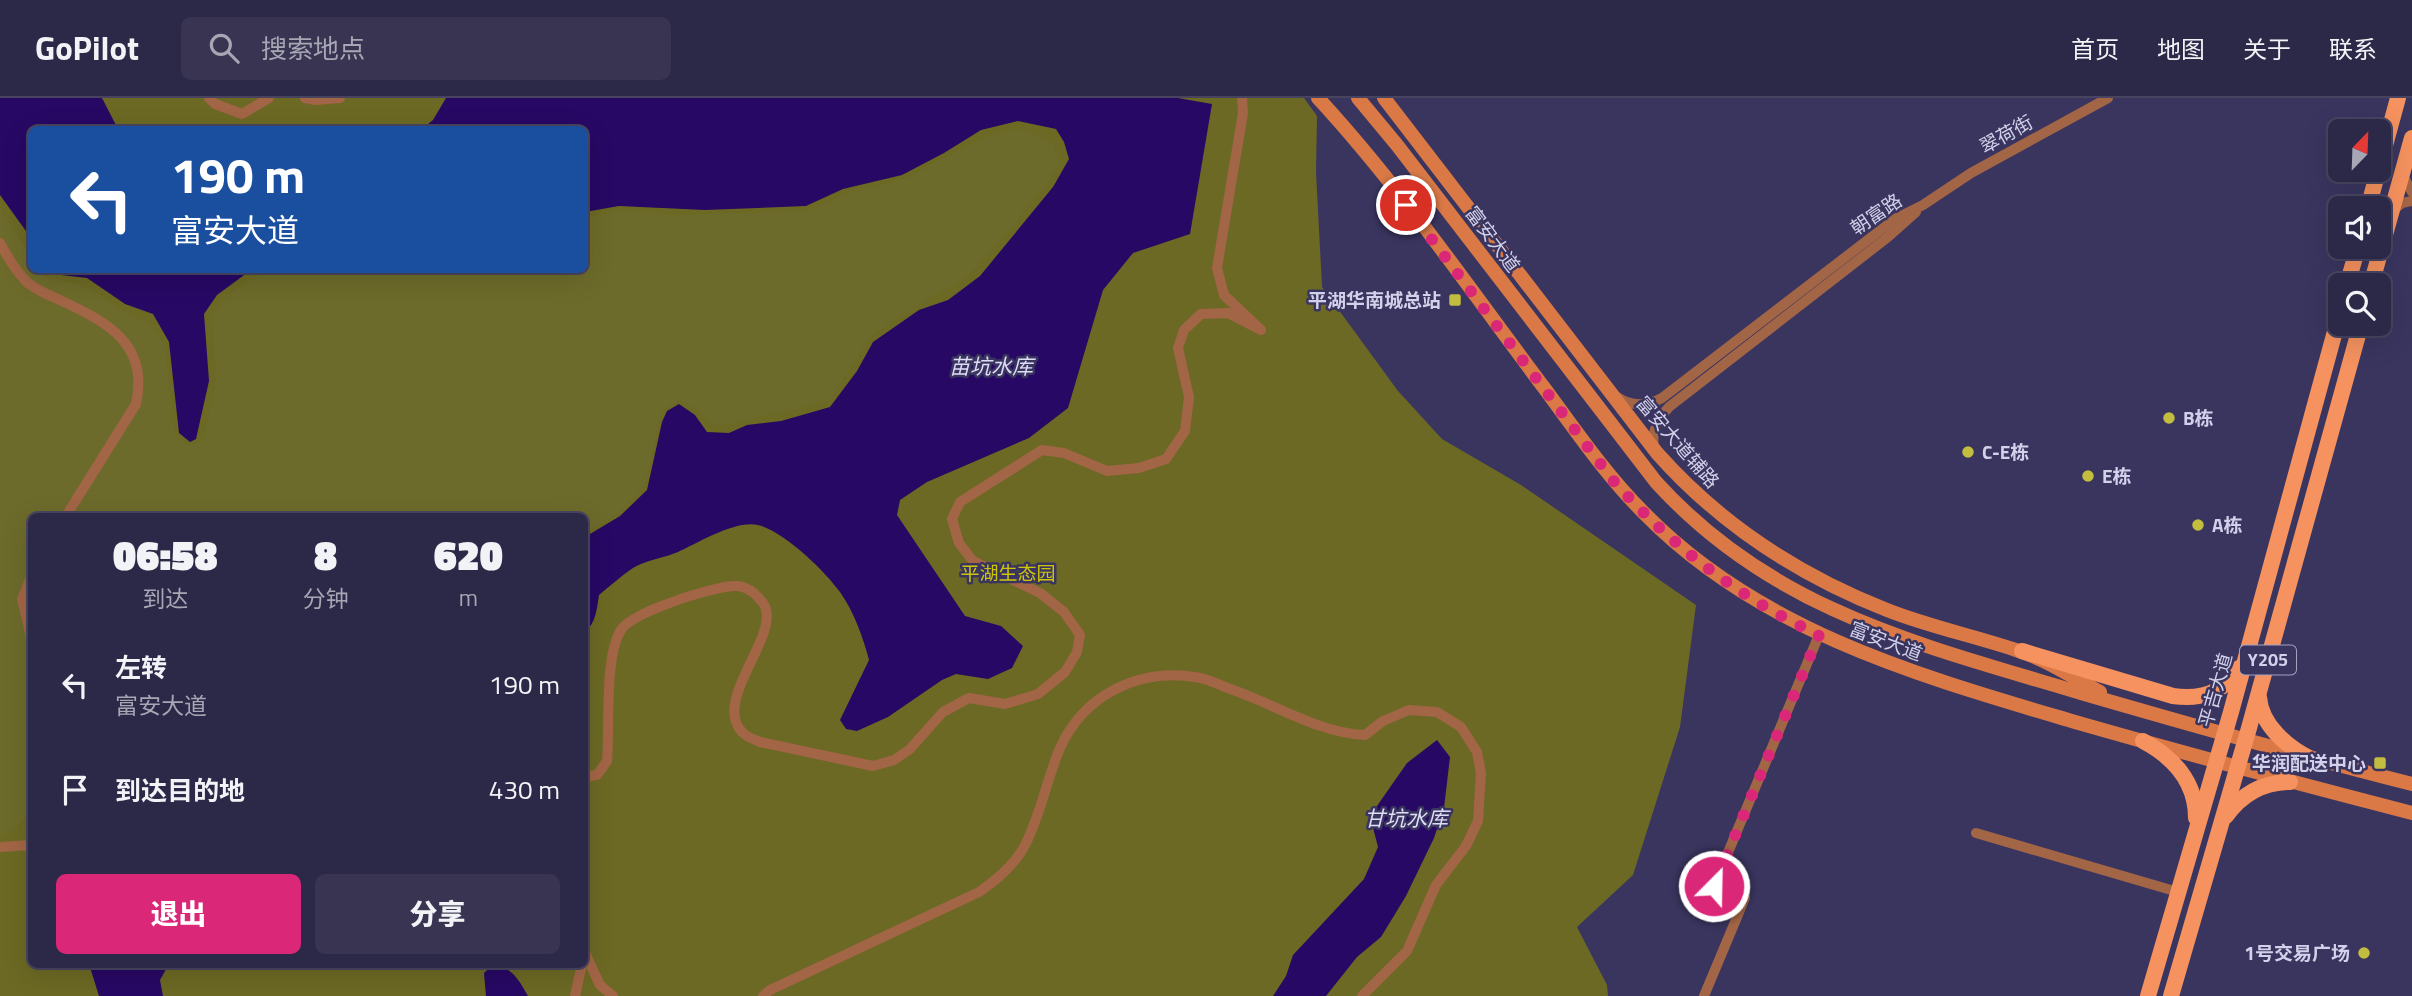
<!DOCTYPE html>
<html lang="zh">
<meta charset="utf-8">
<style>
:root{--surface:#2c2847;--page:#383452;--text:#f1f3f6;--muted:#a6a6b4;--line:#484460;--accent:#db2777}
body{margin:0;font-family:"Titillium Web","Noto Sans SC",sans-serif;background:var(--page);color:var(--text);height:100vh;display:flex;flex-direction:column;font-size:26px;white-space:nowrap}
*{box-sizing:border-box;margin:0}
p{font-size:23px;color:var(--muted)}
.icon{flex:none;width:38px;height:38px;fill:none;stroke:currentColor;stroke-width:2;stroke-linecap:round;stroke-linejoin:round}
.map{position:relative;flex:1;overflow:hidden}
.panel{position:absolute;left:28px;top:415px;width:560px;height:455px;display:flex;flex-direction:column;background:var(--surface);border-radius:10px;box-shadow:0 7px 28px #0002,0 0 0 2px var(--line)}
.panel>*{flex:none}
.guide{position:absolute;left:28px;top:28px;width:560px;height:147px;border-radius:10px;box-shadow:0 7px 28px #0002,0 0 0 2px var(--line);background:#1a4fa0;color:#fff;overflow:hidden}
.needle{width:46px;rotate:23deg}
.fabs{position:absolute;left:2328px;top:21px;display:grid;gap:14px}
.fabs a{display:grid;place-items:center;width:63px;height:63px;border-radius:10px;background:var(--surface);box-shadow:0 7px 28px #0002,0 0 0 2px var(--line);font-size:35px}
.pin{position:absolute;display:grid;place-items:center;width:60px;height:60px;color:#fff;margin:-30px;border:4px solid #fff;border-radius:50%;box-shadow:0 2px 7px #0007}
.me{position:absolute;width:77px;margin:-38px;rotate:23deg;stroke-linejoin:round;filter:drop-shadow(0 0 5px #0008)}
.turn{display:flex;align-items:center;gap:24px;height:147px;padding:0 28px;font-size:32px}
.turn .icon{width:91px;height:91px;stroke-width:2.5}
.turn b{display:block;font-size:49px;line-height:60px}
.eta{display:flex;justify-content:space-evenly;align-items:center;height:119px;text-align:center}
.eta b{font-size:42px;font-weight:800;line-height:49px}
.button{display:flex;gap:14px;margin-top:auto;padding:14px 28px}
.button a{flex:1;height:80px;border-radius:10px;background:var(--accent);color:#fff;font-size:28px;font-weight:800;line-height:80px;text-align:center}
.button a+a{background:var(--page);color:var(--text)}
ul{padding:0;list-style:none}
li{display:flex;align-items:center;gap:21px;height:105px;padding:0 28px}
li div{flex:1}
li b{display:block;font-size:26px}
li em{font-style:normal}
header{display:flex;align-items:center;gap:42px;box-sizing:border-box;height:98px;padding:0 35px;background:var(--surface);border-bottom:2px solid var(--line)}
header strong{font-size:33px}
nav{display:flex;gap:38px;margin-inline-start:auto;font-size:24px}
.search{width:490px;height:63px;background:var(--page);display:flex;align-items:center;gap:18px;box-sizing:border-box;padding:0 24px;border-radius:10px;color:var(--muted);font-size:26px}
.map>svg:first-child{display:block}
.green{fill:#6c6924;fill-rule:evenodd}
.forest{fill:#6d6b2b}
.water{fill:#270864}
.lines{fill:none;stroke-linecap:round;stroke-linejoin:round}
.street{stroke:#a26546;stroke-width:10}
.secondary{stroke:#da7946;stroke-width:14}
.primary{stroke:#f5925f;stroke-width:16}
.route{stroke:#db2777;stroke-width:12;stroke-dasharray:0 21.6}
.poi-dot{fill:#c2bd3f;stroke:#3a355f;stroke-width:2.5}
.labels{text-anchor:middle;stroke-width:5;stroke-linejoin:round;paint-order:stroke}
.shield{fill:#3a355f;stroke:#a4a2c1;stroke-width:2}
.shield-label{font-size:18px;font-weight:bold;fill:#d2d1eb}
.street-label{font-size:19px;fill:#d2d1eb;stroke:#3a355f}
.poi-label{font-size:19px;font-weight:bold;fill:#d2d1eb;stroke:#3a355f;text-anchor:start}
.park-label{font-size:19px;fill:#cdc608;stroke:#3a355f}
.water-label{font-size:21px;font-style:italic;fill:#deddf6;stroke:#3a355f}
</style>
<header>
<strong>GoPilot</strong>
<div class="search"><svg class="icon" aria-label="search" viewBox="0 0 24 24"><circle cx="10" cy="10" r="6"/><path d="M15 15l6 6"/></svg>搜索地点</div>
<nav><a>首页</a><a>地图</a><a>关于</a><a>联系</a></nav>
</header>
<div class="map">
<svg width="2412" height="898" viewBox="0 0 2412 898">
<rect width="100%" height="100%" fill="#3a355f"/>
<path class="green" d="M0,0H1304L1317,18L1316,74L1322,189L1398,293L1442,341L1521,387L1696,507L1680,629L1633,777L1577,829L1607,887L1608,898H0ZM32,32H584V172H32ZM32,418H584V866H32Z"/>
<path class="forest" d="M1016,30L1052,45L1060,65L1050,81L1007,135L966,180L917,208L871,238L830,302L727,327H713L697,312L679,302L665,311L659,323L645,389L618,415L585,435L584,418H32L31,714L11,733L0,737V111L31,159L32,172H39L44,178L90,191L126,214L150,226L165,247L174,335L187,348L203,344L216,282L212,220L223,201L265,172H584L585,120L622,112L665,117L806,113L850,95L907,80L977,42Z"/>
<g class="water">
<path d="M0,0H102L118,31L32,32L31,140L0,97Z"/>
<path d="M446,0H1178L1212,6L1190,136L1133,155L1103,192L1068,310L1029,340L927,384L900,402L897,417L965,518L1001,528L1023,548L1012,570L988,581L956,576L942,582L888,619L857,633L846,631L840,622L869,562C863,539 854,514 840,494C825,473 784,433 758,427C735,422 698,445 678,454C664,460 646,462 633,470C621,478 610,488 599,497C597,510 596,525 585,534V439L620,418L647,392L662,324L667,313L679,306L695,317L707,334L729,335L747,327L781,323L830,309L857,273L873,244L919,212L948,202L980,178L1053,89L1069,61L1064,44L1056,31L1018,23L981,32L944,55L902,77L843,91L806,108L705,112L619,108L585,114L584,32L422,31L433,22Z"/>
<path d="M54,172H251L217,197L204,216L209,283L196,341L190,344L179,335L169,244L153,216L125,206L87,180L61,177Z"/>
<path d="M1437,642L1450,659L1444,710L1434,740L1406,798L1381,839L1357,859L1326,898H1273L1286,878L1293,857L1364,781L1378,749L1370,718L1407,665Z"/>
<path d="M89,866H169L160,882L163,898H99Z"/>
<path d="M493,866C514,871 518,881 528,898H486L484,875Z"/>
</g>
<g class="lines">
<g class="street">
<path d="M209,0L215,6L242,16L269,0"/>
<path d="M305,0L315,2L340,0"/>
<path d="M2402,76L2412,94"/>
<path d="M2392,113L2402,105L2412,103"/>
<path d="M0,145C8,159 16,174 28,185C38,193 51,198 62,203C109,225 149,247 136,306L66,418"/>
<path d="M1617,299C1632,309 1647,308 1662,300L1895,121L1923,107L1971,75L2108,0"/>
<path d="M1654,349C1651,333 1658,321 1669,309L1888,139L1916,114"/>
<path d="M32,477L22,501L32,543"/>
<path d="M584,679L597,677L607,663C610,629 604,559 621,532C631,516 688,498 707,493C732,487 746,482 763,505C784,535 711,601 742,634C746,639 754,641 760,644L873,668L894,662L910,651L943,614L969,600L1005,606L1038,596L1065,574L1077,554L1080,537L1064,514L1040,495L973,463L959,445L952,421L960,404L1042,352L1064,355L1107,373L1139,370L1166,361L1185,333L1189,299L1178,250L1184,232L1201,216L1228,215L1261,232L1224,197L1217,170L1243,15L1242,0"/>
<path d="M1976,735L2178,794"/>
<path d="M0,749L32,747"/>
<path d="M584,853L600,887L613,898"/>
<path d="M575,898L582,866"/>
<path d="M763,898L770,892L979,794C998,781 1016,766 1026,745C1041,715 1047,681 1060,650C1084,597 1138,570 1195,579C1205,580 1216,585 1225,589C1271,604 1317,635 1365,637L1383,623L1409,612L1437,614L1461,629L1477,654L1481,675L1478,723L1466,748L1436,787L1407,853L1362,898"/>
<path d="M1704,898L1745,800L1714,788L1819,537"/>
</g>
<g class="secondary">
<path d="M1318,0C1401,90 1471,193 1545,291C1576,333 1606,377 1643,414C1760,534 1920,578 2075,624C2187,656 2299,686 2412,715"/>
<path d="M1358,0L1397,47L1656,384C1773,513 1921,547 2081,595C2191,627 2301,658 2412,686"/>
<path d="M1384,0L1657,355C1720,426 1798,477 1887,512C1930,529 1975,538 2019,553C2047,562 2074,580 2100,594"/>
</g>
<g class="primary">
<path d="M2368,110L2398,0"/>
<path d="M2347,187L2358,149"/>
<path d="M2371,187L2412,40"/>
<path d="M2022,553L2173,598C2200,602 2224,595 2239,570"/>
<path d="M2259,599C2261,627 2287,649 2311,661"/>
<path d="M2143,643C2173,659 2196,684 2196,720"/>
<path d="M2226,718C2242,696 2263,684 2290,684"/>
<path d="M2148,898L2231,614L2340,215"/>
<path d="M2171,898L2249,630L2361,226"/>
</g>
</g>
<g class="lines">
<path class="route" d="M1406,107L1611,380C1669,446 1739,500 1819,537L1714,788"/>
</g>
<g class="poi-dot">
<rect x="1448" y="195" width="14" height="14" rx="3.5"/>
<circle cx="2169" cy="320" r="7"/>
<circle cx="1968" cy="354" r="7"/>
<circle cx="2088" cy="378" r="7"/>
<circle cx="2198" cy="427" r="7"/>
<rect x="2373" y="658" width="14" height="14" rx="3.5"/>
<circle cx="2364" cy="855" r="7"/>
</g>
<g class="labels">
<rect class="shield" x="2240" y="547.5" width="56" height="29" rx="5"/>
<g class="shield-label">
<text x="2268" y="568">Y205</text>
</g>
<g class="street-label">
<text transform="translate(2006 36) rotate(-29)" y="7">翠荷街</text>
<text transform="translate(1876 116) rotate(-34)" y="7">朝富路</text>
<text transform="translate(1493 141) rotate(53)" y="7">富安大道</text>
<text transform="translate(1678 344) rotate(49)" y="7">富安大道辅路</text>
<text transform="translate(1886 543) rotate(21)" y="7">富安大道</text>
<text transform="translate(2215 592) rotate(-74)" y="7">平吉大道</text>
</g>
<g class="poi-label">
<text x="1441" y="209" text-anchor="end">平湖华南城总站</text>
<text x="2183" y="327">B栋</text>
<text x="1982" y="361">C-E栋</text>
<text x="2102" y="385">E栋</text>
<text x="2212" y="434">A栋</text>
<text x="2366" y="672" text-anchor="end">华润配送中心</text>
<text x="2350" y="862" text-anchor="end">1号交易广场</text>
</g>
<g class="park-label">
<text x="1008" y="482">平湖生态园</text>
</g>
<g class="water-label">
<text x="991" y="276">苗坑水库</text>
<text x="1406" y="728">甘坑水库</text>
</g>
</g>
</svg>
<div class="fabs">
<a><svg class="needle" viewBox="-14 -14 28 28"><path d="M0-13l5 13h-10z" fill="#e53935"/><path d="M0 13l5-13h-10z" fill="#a6a6b4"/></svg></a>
<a><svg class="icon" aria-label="sound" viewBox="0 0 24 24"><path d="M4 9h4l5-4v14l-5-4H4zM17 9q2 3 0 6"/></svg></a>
<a><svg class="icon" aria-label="search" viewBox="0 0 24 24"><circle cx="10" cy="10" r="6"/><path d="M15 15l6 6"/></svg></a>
</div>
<div class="pin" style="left:1406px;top:107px;background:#d93025"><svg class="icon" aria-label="arrive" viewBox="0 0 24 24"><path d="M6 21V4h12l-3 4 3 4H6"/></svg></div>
<svg class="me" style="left:1714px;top:788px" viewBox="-20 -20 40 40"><circle r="17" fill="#db2777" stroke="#fff" stroke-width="3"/><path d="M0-11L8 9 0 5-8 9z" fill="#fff"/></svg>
<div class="guide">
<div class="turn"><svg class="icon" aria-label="left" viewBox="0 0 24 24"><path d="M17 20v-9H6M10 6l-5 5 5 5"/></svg><div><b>190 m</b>富安大道</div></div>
</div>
<section class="panel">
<div class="eta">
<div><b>06:58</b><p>到达</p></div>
<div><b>8</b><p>分钟</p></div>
<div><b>620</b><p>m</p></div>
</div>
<ul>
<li><svg class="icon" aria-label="left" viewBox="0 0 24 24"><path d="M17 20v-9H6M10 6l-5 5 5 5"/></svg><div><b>左转</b><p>富安大道</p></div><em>190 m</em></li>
<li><svg class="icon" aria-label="arrive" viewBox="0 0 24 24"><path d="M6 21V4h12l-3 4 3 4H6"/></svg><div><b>到达目的地</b></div><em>430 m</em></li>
</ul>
<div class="button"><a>退出</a><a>分享</a></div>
</section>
</div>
